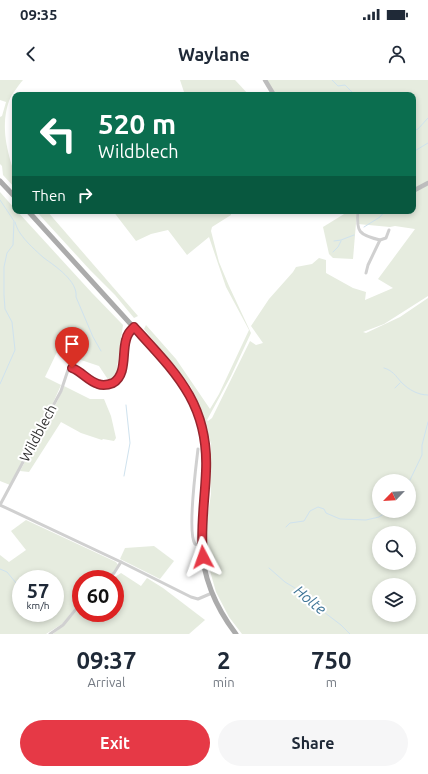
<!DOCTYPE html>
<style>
:root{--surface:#fff;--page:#f6f6f7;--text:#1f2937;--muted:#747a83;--accent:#e63946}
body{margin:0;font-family:Ubuntu,sans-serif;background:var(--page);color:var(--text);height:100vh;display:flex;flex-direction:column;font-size:15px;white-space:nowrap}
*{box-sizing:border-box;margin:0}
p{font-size:13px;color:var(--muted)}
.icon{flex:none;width:22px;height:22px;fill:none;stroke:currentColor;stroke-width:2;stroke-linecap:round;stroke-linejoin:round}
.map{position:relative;height:554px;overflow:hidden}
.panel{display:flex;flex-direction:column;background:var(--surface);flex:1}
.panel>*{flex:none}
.hud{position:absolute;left:12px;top:12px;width:404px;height:122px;border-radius:8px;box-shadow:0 2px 6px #0003;background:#0b6e4f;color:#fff;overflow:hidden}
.needle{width:26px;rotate:245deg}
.tools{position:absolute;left:372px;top:394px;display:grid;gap:8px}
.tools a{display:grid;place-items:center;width:44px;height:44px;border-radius:50%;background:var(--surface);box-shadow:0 2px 6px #0003;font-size:20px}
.speed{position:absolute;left:12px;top:490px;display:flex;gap:8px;font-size:20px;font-weight:700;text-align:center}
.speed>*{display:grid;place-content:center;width:52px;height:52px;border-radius:50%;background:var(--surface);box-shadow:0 2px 6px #0003;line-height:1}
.speed small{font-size:10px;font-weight:400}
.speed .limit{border:6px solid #d22;background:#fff;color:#111}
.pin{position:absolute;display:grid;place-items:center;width:34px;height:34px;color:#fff;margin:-41px -17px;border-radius:50% 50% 50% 0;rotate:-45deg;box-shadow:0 0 4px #0007}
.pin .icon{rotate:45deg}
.me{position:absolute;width:44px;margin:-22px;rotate:356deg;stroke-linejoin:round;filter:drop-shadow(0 0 3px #0008)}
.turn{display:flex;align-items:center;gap:14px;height:84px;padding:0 20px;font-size:18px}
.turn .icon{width:52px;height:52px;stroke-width:2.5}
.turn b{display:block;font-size:28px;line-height:34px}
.then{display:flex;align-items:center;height:38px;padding:0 20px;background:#0003;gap:8px;font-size:15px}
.eta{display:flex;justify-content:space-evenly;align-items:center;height:68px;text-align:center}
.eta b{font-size:24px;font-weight:700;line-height:28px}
.primary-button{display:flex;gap:8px;margin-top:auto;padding:8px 20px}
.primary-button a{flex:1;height:46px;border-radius:24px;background:var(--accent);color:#fff;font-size:16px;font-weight:700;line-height:46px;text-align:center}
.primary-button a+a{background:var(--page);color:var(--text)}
.status{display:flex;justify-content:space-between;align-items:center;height:28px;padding:0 20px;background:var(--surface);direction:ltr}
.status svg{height:11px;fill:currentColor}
header{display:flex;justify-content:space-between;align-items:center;height:52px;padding:0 20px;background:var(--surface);font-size:18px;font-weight:700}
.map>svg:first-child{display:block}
.green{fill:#e6ecdf;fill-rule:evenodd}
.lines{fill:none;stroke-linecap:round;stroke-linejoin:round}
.stream{stroke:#cfe2ee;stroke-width:1}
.street{stroke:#d0d0d0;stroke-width:3}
.secondary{stroke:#bdbdbd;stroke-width:4.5}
.primary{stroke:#ababab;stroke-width:5}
.route-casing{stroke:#96252e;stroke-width:10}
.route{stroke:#e63946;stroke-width:7}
.labels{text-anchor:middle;stroke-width:4;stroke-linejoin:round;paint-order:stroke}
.street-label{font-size:14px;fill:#333;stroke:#fff}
.water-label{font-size:15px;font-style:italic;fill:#3f7597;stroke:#fff}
</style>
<div class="status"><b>09:35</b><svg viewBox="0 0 49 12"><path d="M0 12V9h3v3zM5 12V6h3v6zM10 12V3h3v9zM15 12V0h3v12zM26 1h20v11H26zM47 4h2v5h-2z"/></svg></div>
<header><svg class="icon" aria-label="back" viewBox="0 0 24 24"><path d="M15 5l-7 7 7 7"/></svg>Waylane<svg class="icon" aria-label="person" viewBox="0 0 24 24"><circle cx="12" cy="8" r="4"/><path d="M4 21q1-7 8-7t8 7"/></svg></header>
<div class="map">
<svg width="428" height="554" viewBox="0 0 428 554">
<rect width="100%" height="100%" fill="#fff"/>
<g class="green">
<path d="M0,0H23C18,6 12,14 9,21C1,44 6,67 13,89H15V108L3,95L2,86L0,84V37L2,36L6,22L0,20Z"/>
<path d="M180,0H235L249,15H185Z"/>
<path d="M267,0H428V101L413,110V15H276Z"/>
<path d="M428,105V216L384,244L363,252L366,253L400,237L428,218V554H242L229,537L216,512L208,484L206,447L211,414L209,388L211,364L203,335L191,307L144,249L146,245L176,279L210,329L219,314L249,250L226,207L209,157L187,175L168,150L151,154L136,161L113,131H231V135L212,147L211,151L219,182L229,206L251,253L231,296L207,340L208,341L212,338L250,261L256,265L263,263L251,246L269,219L293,192L296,187L312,184L319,178L326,180V193L353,208L366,212L365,220L393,208L378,199L415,149L395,146L390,147L358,144L360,131H413V113ZM379,401H409V431H379ZM379,453H409V483H379ZM379,505H409V535H379Z"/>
<path d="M0,112L15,129V131H17L92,213L123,245L116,295L114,298L109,301L99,286L57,272L45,297L61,305L49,332L10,405L0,401Z"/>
<path d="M36,131H47L138,236L134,238L115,215L90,190Z"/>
<path d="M349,131H357L353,179L333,178L329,174L323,147Z"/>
<path d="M64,306L90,319H104L111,336L116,358L114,361L103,359L102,360L81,353L61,342L29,392L20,391L58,320Z"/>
<path d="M26,440L116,482L118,485L113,492L105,499H81V521L62,544L46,554H0V475L9,482L26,470L11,451ZM21,499H55V533H21Z"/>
<path d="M154,466L174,481L160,499L120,479L125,468Z"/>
<path d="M121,493L141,506L147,498L163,508L205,540L189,554H53L63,546L81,526V533H115V499H112Z"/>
</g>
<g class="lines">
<g class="stream">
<path d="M332,0L338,6L345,5L355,15"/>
<path d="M413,51L418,49L428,38"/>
<path d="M413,72L428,63"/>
<path d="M0,120L14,141L13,165L7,173L4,187V215L5,229L12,242L15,270L0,304"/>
<path d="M15,142C16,146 18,150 20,153C26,162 36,171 44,178C55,186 78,201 76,217L93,257L101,271"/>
<path d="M364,147L380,137L385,131"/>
<path d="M334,161L341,160L354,155"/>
<path d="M333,172L338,167L341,161"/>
<path d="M384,288C392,290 396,296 401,302C409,310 418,315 428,315"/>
<path d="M395,308L400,303"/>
<path d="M124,396L130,363L126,325"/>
<path d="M409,402L422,375V365L428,342"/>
<path d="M286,447L290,443L304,441L310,431L318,427L324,429L326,433L340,439L366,440L379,437L388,431"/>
<path d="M269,488L285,502L308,516L316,526L341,545L350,554"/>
<path d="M0,489L7,492L21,509"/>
</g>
<g class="street">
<path d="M358,131C356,152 359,155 380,160L386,158L389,150"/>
<path d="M366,193L368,185L380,160"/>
<path d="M198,369C196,386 187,453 195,464L202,466"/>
<path d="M0,425L61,311L68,290L72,288C81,291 88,301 98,304C102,306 106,306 110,304C128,297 122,274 126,260C127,254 130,251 134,247"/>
<path d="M0,425L121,482L191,517L198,519L212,513"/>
<path d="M107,499L114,493L121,482"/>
<path d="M50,554L63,545L81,523"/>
</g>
<g class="secondary">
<path d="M265,0L274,15"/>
<path d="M413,111L428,103"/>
</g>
<g class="primary">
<path d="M0,101L15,117"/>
<path d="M28,131L176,294C198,324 208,356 206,394C204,417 201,440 201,464C203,497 216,528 236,554"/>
</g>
</g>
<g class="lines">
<defs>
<path id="route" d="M72,288C81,291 88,301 98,304C103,306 108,305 113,303C127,295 122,273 126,260C127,254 130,251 134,247C176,293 209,324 206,391C205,420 200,448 203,477"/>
</defs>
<use href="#route" class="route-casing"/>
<use href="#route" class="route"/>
</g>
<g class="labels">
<g class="street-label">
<text transform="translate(38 353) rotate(-62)" y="5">Wildblech</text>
</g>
<g class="water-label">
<text transform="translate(310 520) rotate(39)" y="5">Holte</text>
</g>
</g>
</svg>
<div class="tools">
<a><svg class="needle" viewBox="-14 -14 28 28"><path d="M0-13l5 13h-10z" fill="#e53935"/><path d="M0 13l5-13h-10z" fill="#747a83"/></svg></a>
<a><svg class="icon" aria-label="search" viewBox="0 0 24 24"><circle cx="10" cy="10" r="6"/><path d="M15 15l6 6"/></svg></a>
<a><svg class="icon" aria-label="layers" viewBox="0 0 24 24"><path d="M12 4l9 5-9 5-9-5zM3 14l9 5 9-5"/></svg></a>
</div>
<div class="speed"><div>57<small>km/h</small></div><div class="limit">60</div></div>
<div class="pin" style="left:72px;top:288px;background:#d93025"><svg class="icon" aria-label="arrive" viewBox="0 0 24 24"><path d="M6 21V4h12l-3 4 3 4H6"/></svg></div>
<svg class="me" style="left:203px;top:477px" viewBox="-20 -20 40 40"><path d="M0-17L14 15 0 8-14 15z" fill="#e63946" stroke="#fff" stroke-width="4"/></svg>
<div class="hud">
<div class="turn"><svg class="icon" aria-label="left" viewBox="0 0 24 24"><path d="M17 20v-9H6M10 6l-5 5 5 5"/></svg><div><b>520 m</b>Wildblech</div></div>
<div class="then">Then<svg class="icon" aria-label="right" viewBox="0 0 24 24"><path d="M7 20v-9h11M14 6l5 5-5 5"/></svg></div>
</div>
</div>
<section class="panel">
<div class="eta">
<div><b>09:37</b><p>Arrival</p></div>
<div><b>2</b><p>min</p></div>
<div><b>750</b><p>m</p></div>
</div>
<div class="primary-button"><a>Exit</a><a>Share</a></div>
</section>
